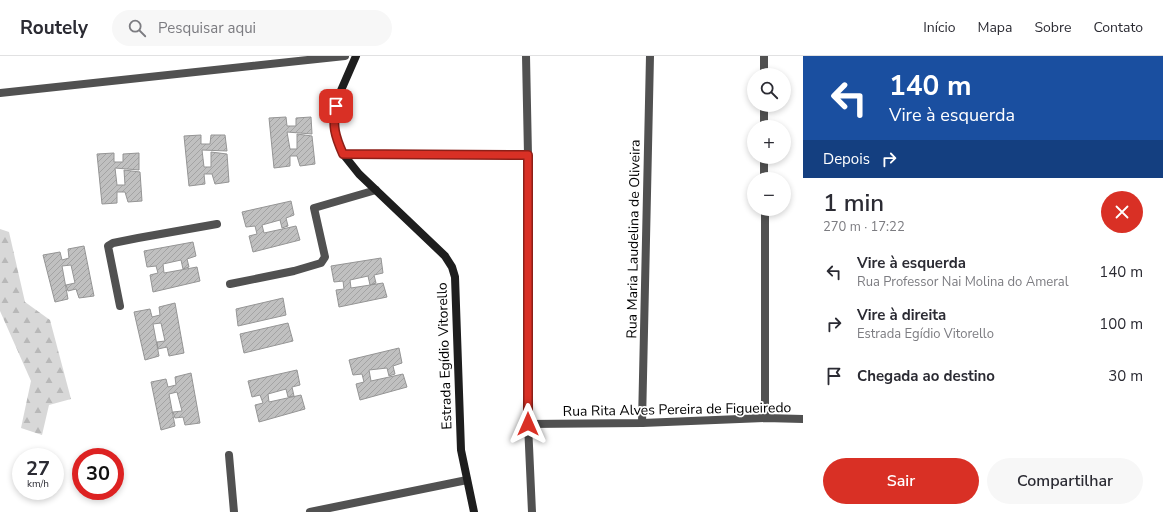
<!DOCTYPE html>
<html lang="pt">
<meta charset="utf-8">
<style>
:root{--surface:#fff;--page:#f7f7f7;--text:#2b2b33;--muted:#7c7c81;--line:#e1e1e2;--accent:#d93025}
body{margin:0;font-family:"Nunito Sans",sans-serif;background:var(--page);color:var(--text);height:100vh;display:flex;flex-direction:column;font-size:15px;white-space:nowrap}
*{box-sizing:border-box;margin:0}
p{font-size:13px;color:var(--muted)}
.icon{flex:none;width:22px;height:22px;fill:none;stroke:currentColor;stroke-width:2;stroke-linecap:round;stroke-linejoin:round}
.map{position:relative;flex:1;overflow:hidden}
.panel{display:flex;flex-direction:column;background:var(--surface);width:360px}
.panel>*{flex:none}
.banner{background:#1a4fa0;color:#fff;overflow:hidden}
.buttons{position:absolute;left:747px;top:12px;display:grid;gap:8px}
.buttons a{display:grid;place-items:center;width:44px;height:44px;border-radius:50%;background:var(--surface);box-shadow:0 2px 6px #0003;font-size:20px}
.speed{position:absolute;left:12px;top:392px;display:flex;gap:8px;font-size:20px;font-weight:700;text-align:center}
.speed>*{display:grid;place-content:center;width:52px;height:52px;border-radius:50%;background:var(--surface);box-shadow:0 2px 6px #0003;line-height:1}
.speed small{font-size:10px;font-weight:400}
.speed .limit{border:6px solid #d22;background:#fff;color:#111}
.pin{position:absolute;display:grid;place-items:center;width:34px;height:34px;color:#fff;margin:-17px;border-radius:8px;box-shadow:0 2px 6px #0006}
.me{position:absolute;width:44px;margin:-22px;rotate:0deg;stroke-linejoin:round;filter:drop-shadow(0 0 3px #0008)}
.turn{display:flex;align-items:center;gap:14px;height:84px;padding:0 20px;font-size:18px}
.turn .icon{width:52px;height:52px;stroke-width:2.5}
.turn b{display:block;font-size:28px;line-height:34px}
.then{display:flex;align-items:center;height:38px;padding:0 20px;background:#0003;gap:8px;font-size:15px}
.round{display:grid;place-items:center;flex:none;width:42px;height:42px;border-radius:21px;background:var(--page)}
.summary{display:flex;align-items:center;justify-content:space-between;height:68px;padding:0 20px}
h1{font-size:24px;font-weight:600;line-height:30px}
.primary-button{display:flex;gap:8px;margin-top:auto;padding:8px 20px}
.primary-button a{flex:1;height:46px;border-radius:24px;background:var(--accent);color:#fff;font-size:16px;font-weight:600;line-height:46px;text-align:center}
.primary-button a+a{background:var(--page);color:var(--text)}
ul{padding:0;list-style:none}
li{display:flex;align-items:center;gap:12px;height:52px;padding:0 20px}
li div{flex:1}
li b{display:block;font-size:15px}
li em{font-style:normal}
header{display:flex;align-items:center;gap:24px;box-sizing:border-box;height:56px;padding:0 20px;background:var(--surface);border-bottom:1px solid var(--line)}
header strong{font-size:19px}
nav{display:flex;gap:22px;margin-inline-start:auto;font-size:14px}
.search{width:280px;height:36px;background:var(--page);display:flex;align-items:center;gap:10px;box-sizing:border-box;padding:0 14px;border-radius:22px;color:var(--muted);font-size:15px}
main{display:flex;flex:1;min-height:0}
.map>svg:first-child{display:block}
.forest{fill:url(#forest-firs)}
.building{fill:url(#building-hatch);stroke:#959595}
.lines{fill:none;stroke-linecap:round;stroke-linejoin:round}
.lane{stroke:#515151;stroke-width:8}
.street{stroke:#515151;stroke-width:8}
.secondary{stroke:#1e1e1e;stroke-width:8}
.route-casing{stroke:#8d1f18;stroke-width:10}
.route{stroke:#d93025;stroke-width:7}
.labels{text-anchor:middle;stroke-width:3.5;stroke-linejoin:round;paint-order:stroke}
.street-label{font-size:14px;fill:#000;stroke:#fff}
</style>
<header>
<strong>Routely</strong>
<div class="search"><svg class="icon" aria-label="search" viewBox="0 0 24 24"><circle cx="10" cy="10" r="6"/><path d="M15 15l6 6"/></svg>Pesquisar aqui</div>
<nav><a>Início</a><a>Mapa</a><a>Sobre</a><a>Contato</a></nav>
</header>
<main>
<div class="map">
<svg width="803" height="456" viewBox="0 0 803 456">
<defs>
<pattern id="forest-firs" width="22" height="20" patternUnits="userSpaceOnUse"><rect width="22" height="20" fill="#d8d8d8"/><path d="M5 1l3.5 6h-7zM16 11l3.5 6h-7z" fill="#b8b8b8"/></pattern>
<pattern id="building-hatch" width="6" height="6" patternUnits="userSpaceOnUse"><rect width="6" height="6" fill="#c0c0c0"/><path d="M-1 1l2-2M0 6l6-6M5 7l2-2" fill="none" stroke="#a3a3a3"/></pattern>
</defs>
<rect width="100%" height="100%" fill="#fff"/>
<path class="forest" d="M0,173L9,176L25,246L50,264L71,343L49,349L42,379L21,372L31,325L0,255Z"/>
<g class="building">
<path d="M286,61L287,70H296V62L311,61L312,78L287,76L290,93H297V78L312,80L315,108L300,110L297,100H290V110L274,112L269,62Z"/>
<path d="M201,79V88H210L211,79H225L227,95L202,94L204,111H211V96L227,98L229,126L215,128L212,118H204L205,128L189,130L184,80Z"/>
<path d="M114,97V106H123V98L139,97V114L115,112L117,129H125L124,114L140,116L142,145L128,146L125,136H117V147L102,148L97,98Z"/>
<path d="M291,145L294,159L286,162L288,170L282,172L280,164L262,169L264,177L296,170L300,184L253,196L249,180L257,178L255,170L246,171L242,156Z"/>
<path d="M193,186L196,200L187,203L189,211L183,213L181,204L163,208L164,217L197,211L200,225L153,236L150,219L158,217L156,210L147,211L144,195Z"/>
<path d="M84,190L94,240L79,242L76,233L68,235L66,229L75,227L71,209L62,210L68,243L55,246L43,199L60,196L62,204L69,202L68,193Z"/>
<path d="M381,202L383,217L374,219L376,227L370,229L368,220L350,224L351,232L383,227L387,241L339,251L336,234L344,233L343,225L334,226L331,210Z"/>
<path d="M283,242L286,259L238,270L236,253Z"/>
<path d="M175,247L184,297L169,300L167,291L158,293L157,286L165,285L161,267L153,268L159,300L145,304L134,256L150,253L152,261L160,259L159,251Z"/>
<path d="M288,267L293,285L244,297L240,278Z"/>
<path d="M399,292L402,307L393,310L395,318L389,320L387,312L369,314L371,325L403,318L407,331L360,344L356,328L364,326L362,318L353,319L349,304Z"/>
<path d="M297,314L300,329L292,331L294,340L288,341L286,333L268,338L269,346L301,339L305,353L259,366L255,349L263,347L260,339L252,341L248,325Z"/>
<path d="M191,317L200,367L185,369L183,361L175,362L173,356L182,355L177,336L169,338L175,370L161,374L151,326L166,323L168,331L176,329L175,321Z"/>
</g>
<g class="lines">
<g class="lane">
<path d="M230,228L294,215L321,207L325,201L314,152L376,134"/>
<path d="M120,250L108,190L113,187L138,182L217,168"/>
</g>
<g class="street">
<path d="M526,0L528,99V368L532,456"/>
<path d="M764,0V19"/>
<path d="M0,37L345,0"/>
<path d="M764,49V71"/>
<path d="M343,98L528,99"/>
<path d="M764,101V123"/>
<path d="M765,153V362"/>
<path d="M642,367L650,0"/>
<path d="M528,368L642,367L765,362L803,363"/>
<path d="M229,399L234,456"/>
<path d="M310,456L467,424"/>
</g>
<path class="secondary" d="M356,0L339,39L334,60V70L337,83L343,98L359,118L445,200L452,211L455,221L461,394L474,456"/>
</g>
<g class="lines">
<defs>
<path id="route" d="M336,50C332,70 335,80 343,98L528,99V368"/>
</defs>
<use href="#route" class="route-casing"/>
<use href="#route" class="route"/>
</g>
<g class="labels">
<g class="street-label">
<text transform="translate(633 183) rotate(-89)" y="5">Rua Maria Laudelina de Oliveira</text>
<text transform="translate(444 300) rotate(-92)" y="5">Estrada Egídio Vitorello</text>
<text transform="translate(677 353) rotate(-1)" y="5">Rua Rita Alves Pereira de Figueiredo</text>
</g>
</g>
</svg>
<div class="buttons">
<a><svg class="icon" aria-label="search" viewBox="0 0 24 24"><circle cx="10" cy="10" r="6"/><path d="M15 15l6 6"/></svg></a>
<a>+</a>
<a>−</a>
</div>
<div class="speed"><div>27<small>km/h</small></div><div class="limit">30</div></div>
<div class="pin" style="left:336px;top:50px;background:#d93025"><svg class="icon" aria-label="arrive" viewBox="0 0 24 24"><path d="M6 21V4h12l-3 4 3 4H6"/></svg></div>
<svg class="me" style="left:528px;top:368px" viewBox="-20 -20 40 40"><path d="M0-17L14 15 0 8-14 15z" fill="#d93025" stroke="#fff" stroke-width="4"/></svg>
</div>
<section class="panel">
<div class="banner">
<div class="turn"><svg class="icon" aria-label="left" viewBox="0 0 24 24"><path d="M17 20v-9H6M10 6l-5 5 5 5"/></svg><div><b>140 m</b>Vire à esquerda</div></div>
<div class="then">Depois<svg class="icon" aria-label="right" viewBox="0 0 24 24"><path d="M7 20v-9h11M14 6l5 5-5 5"/></svg></div>
</div>
<div class="summary"><div><h1>1 min</h1><p>270 m · 17:22</p></div><a class="round" style="background:#d93025;color:#fff"><svg class="icon" aria-label="close" viewBox="0 0 24 24"><path d="M6 6l12 12M18 6L6 18"/></svg></a></div>
<ul>
<li><svg class="icon" aria-label="left" viewBox="0 0 24 24"><path d="M17 20v-9H6M10 6l-5 5 5 5"/></svg><div><b>Vire à esquerda</b><p>Rua Professor Nai Molina do Ameral</p></div><em>140 m</em></li>
<li><svg class="icon" aria-label="right" viewBox="0 0 24 24"><path d="M7 20v-9h11M14 6l5 5-5 5"/></svg><div><b>Vire à direita</b><p>Estrada Egídio Vitorello</p></div><em>100 m</em></li>
<li><svg class="icon" aria-label="arrive" viewBox="0 0 24 24"><path d="M6 21V4h12l-3 4 3 4H6"/></svg><div><b>Chegada ao destino</b></div><em>30 m</em></li>
</ul>
<div class="primary-button"><a>Sair</a><a>Compartilhar</a></div>
</section>
</main>
